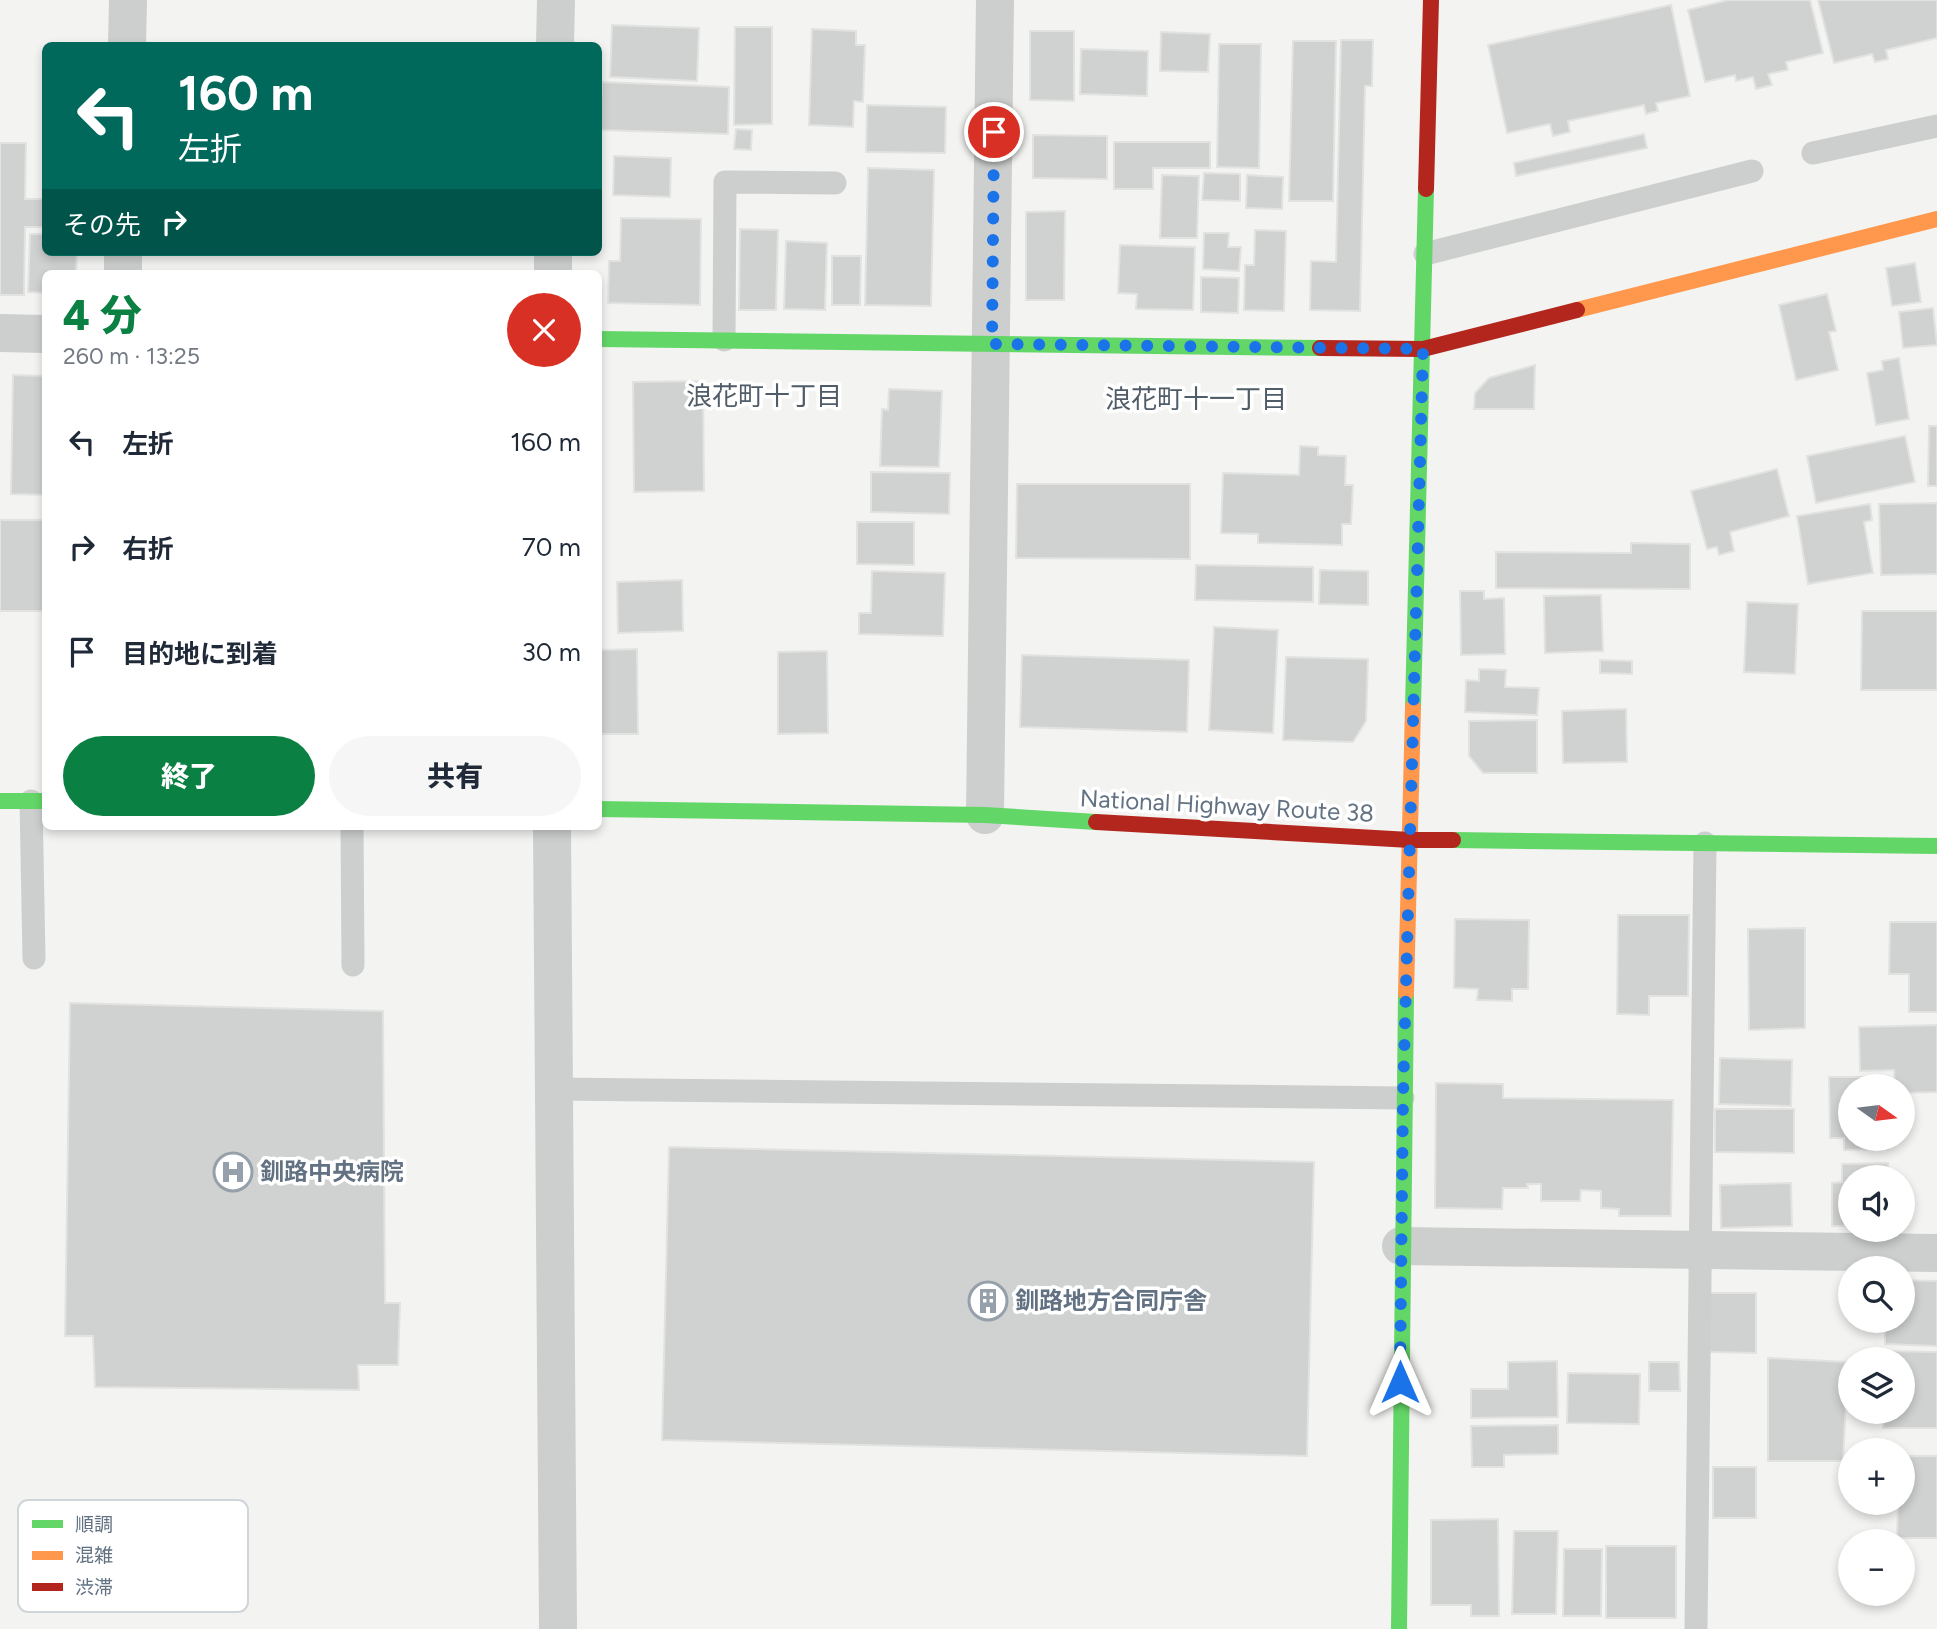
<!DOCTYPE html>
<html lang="ja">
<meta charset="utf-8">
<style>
:root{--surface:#fff;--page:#f6f6f7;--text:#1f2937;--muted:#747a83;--accent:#0b8043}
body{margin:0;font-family:Figtree,"Noto Sans JP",sans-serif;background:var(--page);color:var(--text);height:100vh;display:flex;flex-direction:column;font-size:26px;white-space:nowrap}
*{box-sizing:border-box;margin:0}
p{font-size:23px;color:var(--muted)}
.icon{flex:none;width:38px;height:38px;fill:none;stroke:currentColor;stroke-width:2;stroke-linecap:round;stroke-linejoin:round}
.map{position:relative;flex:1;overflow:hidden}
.panel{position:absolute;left:42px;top:270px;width:560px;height:560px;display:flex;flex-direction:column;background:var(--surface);border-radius:10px;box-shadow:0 4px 10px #0003}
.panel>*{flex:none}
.banner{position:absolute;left:42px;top:42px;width:560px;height:214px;border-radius:10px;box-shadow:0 4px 10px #0003;background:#00695c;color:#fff;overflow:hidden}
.needle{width:46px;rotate:104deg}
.fabs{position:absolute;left:1838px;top:1074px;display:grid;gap:14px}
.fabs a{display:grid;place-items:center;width:77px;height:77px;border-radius:50%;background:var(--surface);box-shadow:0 4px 10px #0003;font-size:35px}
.pin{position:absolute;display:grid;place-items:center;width:60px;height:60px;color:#fff;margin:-30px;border:4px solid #fff;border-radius:50%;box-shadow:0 2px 7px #0007}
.me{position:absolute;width:77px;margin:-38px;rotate:0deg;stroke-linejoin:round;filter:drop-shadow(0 0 5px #0008)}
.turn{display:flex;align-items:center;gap:24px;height:147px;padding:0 21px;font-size:32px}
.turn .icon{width:91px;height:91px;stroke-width:2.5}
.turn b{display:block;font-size:49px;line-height:60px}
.then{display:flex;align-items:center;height:66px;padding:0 21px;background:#0003;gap:14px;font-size:26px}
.round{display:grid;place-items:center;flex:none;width:74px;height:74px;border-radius:37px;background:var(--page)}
.summary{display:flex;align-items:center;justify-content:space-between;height:119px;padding:0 21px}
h1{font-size:42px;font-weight:800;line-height:52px;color:var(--accent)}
.primary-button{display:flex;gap:14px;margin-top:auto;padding:14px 21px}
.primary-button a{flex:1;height:80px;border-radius:42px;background:var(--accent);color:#fff;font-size:28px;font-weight:800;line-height:80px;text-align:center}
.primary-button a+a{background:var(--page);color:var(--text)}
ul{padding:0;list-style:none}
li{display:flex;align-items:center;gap:21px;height:105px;padding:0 21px}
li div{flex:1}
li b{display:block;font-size:26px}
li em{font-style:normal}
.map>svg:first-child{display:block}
.building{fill:#d0d1d1;stroke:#e2e3e1;stroke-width:2}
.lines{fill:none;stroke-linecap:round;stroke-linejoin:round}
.lane{stroke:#cdcece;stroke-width:23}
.street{stroke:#cdcece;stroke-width:38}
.fast{stroke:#63d668;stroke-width:16}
.slow{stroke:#ff974d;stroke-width:16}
.jam{stroke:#b3261e;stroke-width:16}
.route{stroke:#1a73e8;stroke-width:12;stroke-dasharray:0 21.6}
.labels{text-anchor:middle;stroke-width:7;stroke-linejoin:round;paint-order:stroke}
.street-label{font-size:24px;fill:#627283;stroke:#fff}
.poi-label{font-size:24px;font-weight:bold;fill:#627283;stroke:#fff;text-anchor:start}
.neighbourhood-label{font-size:26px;fill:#505c68;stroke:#fff}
.key{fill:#fff;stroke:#d0d5da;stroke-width:2}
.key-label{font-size:19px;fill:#627283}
</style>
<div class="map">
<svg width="1937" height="1629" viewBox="0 0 1937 1629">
<rect width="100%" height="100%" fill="#f3f4f1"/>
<g class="building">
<path d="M1728,0H1810L1823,53L1786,62L1788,70L1768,74L1772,85L1756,89L1753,77L1736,81L1735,75L1705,82L1688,10Z"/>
<path d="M1818,0H1937V38L1886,50L1888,59L1875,62L1872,54L1834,63Z"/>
<path d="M1671,5L1690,96L1656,103L1658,111L1646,114L1644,105L1568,121L1570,132L1553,136L1550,124L1507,133L1488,45Z"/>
<path d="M612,25L699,28L697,81L610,77Z"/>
<path d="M735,27H772V124L734,125Z"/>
<path d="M812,29L856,31V45H865L863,102L854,101L853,127L809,125Z"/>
<path d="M1030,31H1074V101L1030,100Z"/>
<path d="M1161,32L1210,34L1208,72L1160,71Z"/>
<path d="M1341,40H1373L1372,86H1365L1360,311L1310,310L1311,261L1336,262Z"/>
<path d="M1293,41H1336L1333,201H1289Z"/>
<path d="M1219,44H1261L1259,168L1217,167Z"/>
<path d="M1081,49L1148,51L1147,96L1080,94Z"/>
<path d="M602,82L729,87L728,134L600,130Z"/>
<path d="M867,105L946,107L945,153L866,152Z"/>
<path d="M736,129L752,130L751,150L734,149Z"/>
<path d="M1644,134L1647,148L1516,176L1514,163Z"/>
<path d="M1033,135L1107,136V179L1033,178Z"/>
<path d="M1114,142H1210V168H1153V189H1114Z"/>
<path d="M0,143H26L25,199H44V227H25L24,295H0Z"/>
<path d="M614,156L671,158L670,197L613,195Z"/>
<path d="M868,168L934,170L931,306L865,305Z"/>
<path d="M1204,173L1240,174V201L1202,200Z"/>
<path d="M1162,175L1199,176L1197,238H1160Z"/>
<path d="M1247,175L1283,177L1282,209L1246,208Z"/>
<path d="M1065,211L1064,300H1026V212Z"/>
<path d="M621,218L701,219L700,305L608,303L609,261H620Z"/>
<path d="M740,229L778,230L776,310H739Z"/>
<path d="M1255,230L1286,231L1284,311L1244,310L1245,265H1254Z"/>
<path d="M1204,233H1229L1228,247H1241L1239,271L1203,269Z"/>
<path d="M30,234H46V252H77L76,273H46V293L28,292Z"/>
<path d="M786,241L827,243L825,310L784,309Z"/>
<path d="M1120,245L1195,247L1193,310L1136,309L1137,294L1118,293Z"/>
<path d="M832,256H861L860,305H832Z"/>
<path d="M1915,263L1921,302L1892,306L1886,268Z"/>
<path d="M1201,277L1239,278L1238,313L1201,312Z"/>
<path d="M1827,294L1836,331L1829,332L1838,370L1796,380L1779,305Z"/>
<path d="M1933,308L1937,345L1903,348L1899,312Z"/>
<path d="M1899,358L1909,419L1876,425L1867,373L1883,370L1882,361Z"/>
<path d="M1535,365L1534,409H1474L1475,393L1489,378Z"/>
<path d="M13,375L46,376V495L11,494Z"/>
<path d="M703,381L704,491L634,492L633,382Z"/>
<path d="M889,389L942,391L939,467L880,466L882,409L888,410Z"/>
<path d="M1929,426H1937V486H1928Z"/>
<path d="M1905,436L1915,482L1816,503L1807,456Z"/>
<path d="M1300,446L1318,447V455L1346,456L1345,485H1353L1351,524H1342V545L1258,543V534L1221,533L1223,473L1299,475Z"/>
<path d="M1777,469L1789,516L1730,532L1734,551L1719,555L1717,547L1707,549L1691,491Z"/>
<path d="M871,472L950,473L949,514L871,512Z"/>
<path d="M1017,484H1190V559L1016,558Z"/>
<path d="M1937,503V574L1881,575L1879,504Z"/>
<path d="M1870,504L1872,520L1864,522L1873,573L1808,584L1797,516Z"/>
<rect x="0" y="520" width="46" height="91"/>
<path d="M857,522H914V565L857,564Z"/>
<path d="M1631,543L1690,544V589L1496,588V552L1631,553Z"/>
<path d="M1196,565L1313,567V602L1195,600Z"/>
<path d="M1320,570L1368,571V605L1319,604Z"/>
<path d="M872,571L945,573L943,636L859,634V613H871Z"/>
<path d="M682,580L683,631L618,633L617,582Z"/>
<path d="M1460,591H1484V599L1504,598L1505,654L1461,655Z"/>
<path d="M1601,595L1603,651L1545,653L1544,596Z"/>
<path d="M1747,602L1798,604L1795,674L1744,672Z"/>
<path d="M1862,611H1937V690H1861Z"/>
<path d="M1214,627L1278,630L1273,733L1209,730Z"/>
<path d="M637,649L638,734H598V650Z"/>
<path d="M827,651L828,733L778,734V652Z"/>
<path d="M1022,655L1189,660L1187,732L1020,727Z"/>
<path d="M1286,657L1368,659L1366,721L1353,742L1283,740Z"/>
<path d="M1600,660L1632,661V674L1600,673Z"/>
<path d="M1479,669L1506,670L1505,687L1539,688L1537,715L1465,712L1466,680L1479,681Z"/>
<path d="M1626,709L1627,762L1563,763L1562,711Z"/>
<path d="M1537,720V773H1483L1469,756V721Z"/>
<path d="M1618,915H1689L1688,996H1649V1015L1617,1014Z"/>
<path d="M1455,919L1529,920L1528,989H1512V1001L1477,1000L1478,989L1454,988Z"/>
<path d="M1890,922H1937V1012H1909V974H1889Z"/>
<path d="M1805,928V1028L1749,1030L1748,929Z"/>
<path d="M70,1003L383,1011L385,1303H400L398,1365H358L359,1390L95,1387L93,1336H65Z"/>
<path d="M1937,1025V1092L1902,1093V1087H1895L1894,1070L1860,1071L1859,1027Z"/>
<path d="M1720,1058L1792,1060L1791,1106L1719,1104Z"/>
<path d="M1829,1077H1888V1087H1850V1139H1888V1149L1844,1150V1138H1830Z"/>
<path d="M1436,1083L1503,1084V1098L1673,1100L1671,1216H1619V1209L1601,1208V1191L1581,1190L1580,1201H1541V1184H1527L1528,1188H1503L1502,1209L1435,1208Z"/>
<path d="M1715,1109H1794V1153L1715,1152Z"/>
<path d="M669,1147L1314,1162L1307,1456L662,1440Z"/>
<path d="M1888,1163V1178H1850V1226H1832V1183L1842,1182V1164Z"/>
<path d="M1791,1183L1792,1226L1721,1228L1720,1185Z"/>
<path d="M1902,1280L1937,1281V1346L1885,1344V1321H1902Z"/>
<path d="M1709,1293H1756V1353L1708,1352Z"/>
<path d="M1884,1351L1937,1352V1428H1883L1884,1412H1902V1360H1884Z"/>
<path d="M1768,1358L1848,1362L1843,1461H1768Z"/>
<path d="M1557,1361L1558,1417L1471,1418V1389H1508V1362Z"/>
<path d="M1649,1362H1679L1680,1391H1649Z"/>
<path d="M1568,1373L1640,1374L1639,1424L1567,1423Z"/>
<path d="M1558,1425V1454L1504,1455V1467H1472L1471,1426Z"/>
<path d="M1902,1456H1937V1538H1897L1898,1503H1902Z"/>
<rect x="1713" y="1467" width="43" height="51"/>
<path d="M1498,1519L1499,1616H1471V1605H1431V1520Z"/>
<path d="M1514,1531H1558L1556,1614H1512Z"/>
<rect x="1606" y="1546" width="70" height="72"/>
<path d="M1564,1549H1602L1601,1616H1563Z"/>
</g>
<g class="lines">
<g class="lane">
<path d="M1813,153L1937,126"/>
<path d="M1425,254L1752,171"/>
<path d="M724,340L725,182L835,183"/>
<path d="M31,801L34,958"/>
<path d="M352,826L353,965"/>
<path d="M554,1089L1403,1098"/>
<path d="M1696,1629L1705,843"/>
</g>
<g class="street">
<path d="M127,46L128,0"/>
<path d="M555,46L556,0"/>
<path d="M123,273V252"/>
<path d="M553,273V252"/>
<path d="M0,333L46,334"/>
<path d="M985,815L995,0"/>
<path d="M552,826L558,1629"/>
<path d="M1401,1246L1937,1253"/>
</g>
<g class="fast">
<path d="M598,339L1320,348"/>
<path d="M1413,707L1426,189"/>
<path d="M0,801H46"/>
<path d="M598,809L985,815L1096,822"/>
<path d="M1453,840L1937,846"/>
<path d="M1399,1629L1406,993"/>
</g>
<g class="slow">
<path d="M1577,310L1937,219"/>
<path d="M1406,993L1413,707"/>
</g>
<g class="jam">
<path d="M1426,189L1431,0"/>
<path d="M1320,348L1423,349L1577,310"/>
<path d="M1096,822L1410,840H1453"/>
</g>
</g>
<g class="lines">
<path class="route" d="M994,132L992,344L1423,349L1403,1098L1400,1382"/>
</g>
<defs>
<symbol id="hospital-ring" viewBox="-11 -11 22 22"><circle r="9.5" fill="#fff" stroke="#95a0aa" stroke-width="1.5"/><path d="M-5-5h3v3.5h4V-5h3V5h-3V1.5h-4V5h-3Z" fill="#95a0aa"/></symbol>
<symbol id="building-ring" viewBox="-11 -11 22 22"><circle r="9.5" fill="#fff" stroke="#95a0aa" stroke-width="1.5"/><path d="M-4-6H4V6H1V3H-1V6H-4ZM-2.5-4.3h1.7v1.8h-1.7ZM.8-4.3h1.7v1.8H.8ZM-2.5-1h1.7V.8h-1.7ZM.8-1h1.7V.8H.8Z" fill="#95a0aa"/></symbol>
</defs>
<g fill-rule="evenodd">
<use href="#hospital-ring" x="211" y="1150" width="44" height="44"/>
<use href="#building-ring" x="966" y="1279" width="44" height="44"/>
</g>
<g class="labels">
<g class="street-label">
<text transform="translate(1227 806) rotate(3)" y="8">National Highway Route 38</text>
</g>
<g class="poi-label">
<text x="260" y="1180">釧路中央病院</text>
<text x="1015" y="1309">釧路地方合同庁舎</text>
</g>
<g class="neighbourhood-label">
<text x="764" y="405">浪花町十丁目</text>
<text x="1196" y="408">浪花町十一丁目</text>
</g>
</g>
<rect x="18" y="1500" width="230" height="112" rx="10" class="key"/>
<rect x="32" y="1520" width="31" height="8" fill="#63d668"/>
<rect x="32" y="1551" width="31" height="9" fill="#ff974d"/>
<rect x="32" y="1583" width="31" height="8" fill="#b3261e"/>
<g class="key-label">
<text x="75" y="1531">順調</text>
<text x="75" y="1562">混雑</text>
<text x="75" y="1594">渋滞</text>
</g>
</svg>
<div class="fabs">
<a><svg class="needle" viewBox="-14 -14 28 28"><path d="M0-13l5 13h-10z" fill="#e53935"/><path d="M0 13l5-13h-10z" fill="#747a83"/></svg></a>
<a><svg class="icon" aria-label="sound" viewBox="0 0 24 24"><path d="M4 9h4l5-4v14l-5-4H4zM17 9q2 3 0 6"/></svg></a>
<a><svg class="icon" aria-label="search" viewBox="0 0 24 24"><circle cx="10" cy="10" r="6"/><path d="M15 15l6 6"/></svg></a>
<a><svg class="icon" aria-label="layers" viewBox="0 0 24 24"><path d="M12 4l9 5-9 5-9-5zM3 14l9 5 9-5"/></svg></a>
<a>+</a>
<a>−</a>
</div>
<div class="pin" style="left:994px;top:132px;background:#d93025"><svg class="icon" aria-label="arrive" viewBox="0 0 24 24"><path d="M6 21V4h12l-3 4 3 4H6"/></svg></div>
<svg class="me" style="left:1400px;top:1382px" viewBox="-20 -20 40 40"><path d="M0-17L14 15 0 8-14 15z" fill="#1a73e8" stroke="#fff" stroke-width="4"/></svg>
<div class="banner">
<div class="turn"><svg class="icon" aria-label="left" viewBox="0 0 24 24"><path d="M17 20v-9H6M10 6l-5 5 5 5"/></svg><div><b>160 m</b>左折</div></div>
<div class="then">その先<svg class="icon" aria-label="right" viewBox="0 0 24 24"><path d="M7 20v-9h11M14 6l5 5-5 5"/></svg></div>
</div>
<section class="panel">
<div class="summary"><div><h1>4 分</h1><p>260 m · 13:25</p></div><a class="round" style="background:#d93025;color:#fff"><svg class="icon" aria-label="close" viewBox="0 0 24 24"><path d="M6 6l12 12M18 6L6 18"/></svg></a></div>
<ul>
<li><svg class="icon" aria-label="left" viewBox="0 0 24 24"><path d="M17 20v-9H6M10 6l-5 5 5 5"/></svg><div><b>左折</b></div><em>160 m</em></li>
<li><svg class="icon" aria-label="right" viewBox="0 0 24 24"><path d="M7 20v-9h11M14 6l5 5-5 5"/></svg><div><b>右折</b></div><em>70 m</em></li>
<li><svg class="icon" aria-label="arrive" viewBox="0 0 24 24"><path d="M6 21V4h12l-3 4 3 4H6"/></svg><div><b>目的地に到着</b></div><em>30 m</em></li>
</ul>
<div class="primary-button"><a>終了</a><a>共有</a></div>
</section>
</div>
